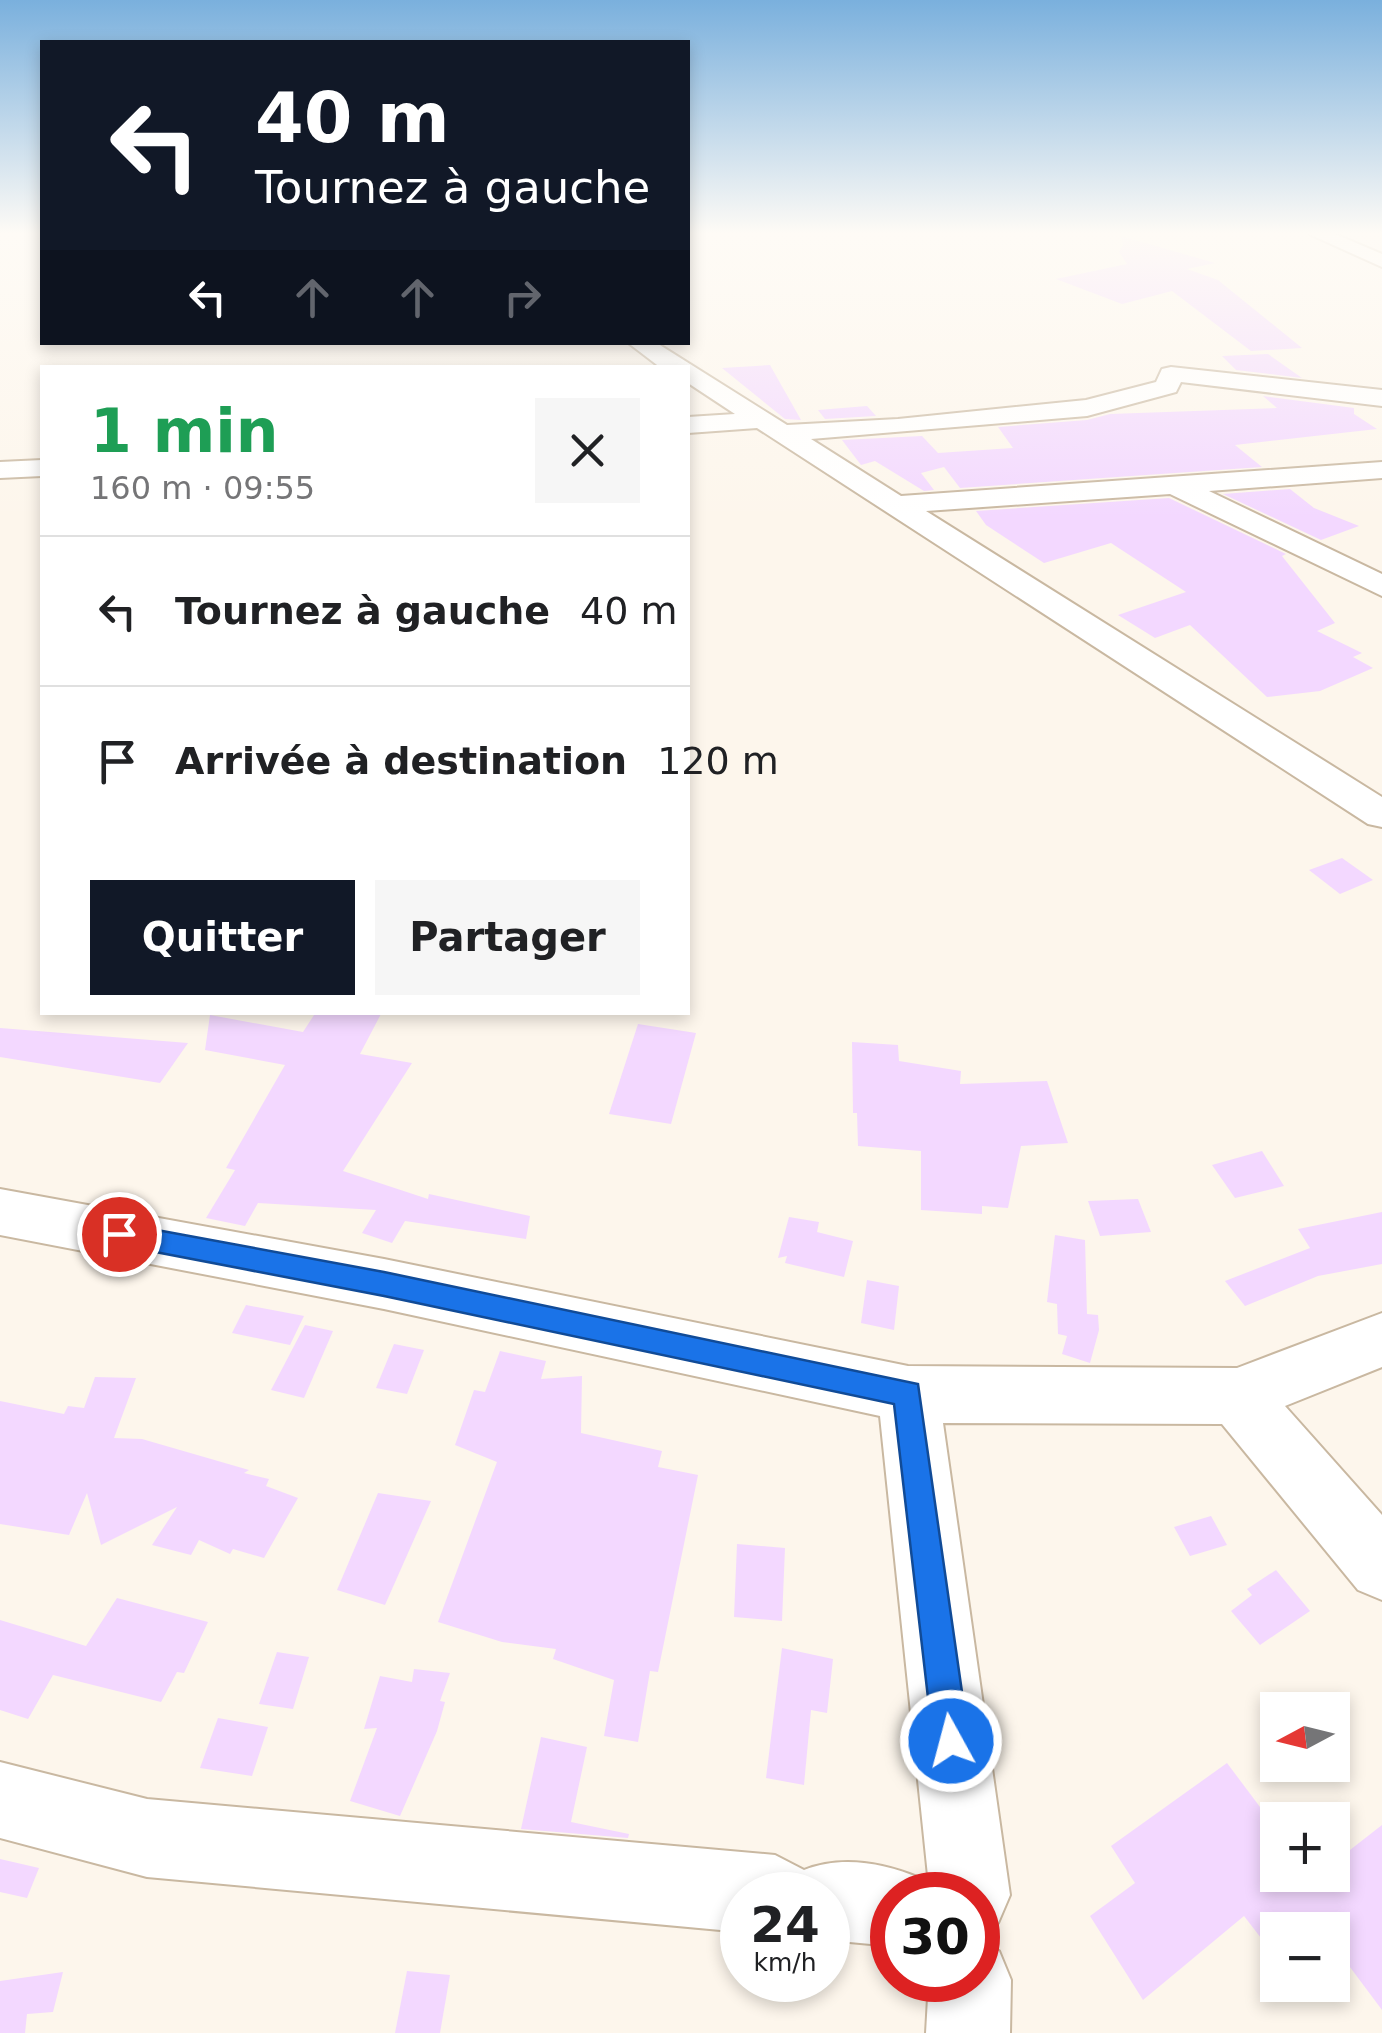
<!DOCTYPE html>
<html lang="fr">
<meta charset="utf-8">
<style>
:root{--surface:#fff;--page:#f6f6f6;--text:#202124;--muted:#757577;--line:#e0e0e0;--accent:#111827}
body{margin:0;font-family:"DejaVu Sans",sans-serif;background:var(--page);color:var(--text);height:100vh;display:flex;flex-direction:column;font-size:38px;white-space:nowrap}
*{box-sizing:border-box;margin:0}
p{font-size:32px;color:var(--muted)}
.icon{flex:none;width:55px;height:55px;fill:none;stroke:currentColor;stroke-width:2;stroke-linecap:round;stroke-linejoin:round}
.map{position:relative;flex:1;overflow:hidden}
.sheet{position:absolute;left:40px;top:365px;width:650px;height:650px;display:flex;flex-direction:column;background:var(--surface);border-radius:0px;box-shadow:0 5px 15px #0003}
.sheet>*{flex:none}
.banner{position:absolute;left:40px;top:40px;width:650px;height:305px;border-radius:0px;box-shadow:0 5px 15px #0003;background:#111827;color:#fff;overflow:hidden}
.needle{width:65px;rotate:263deg}
.tools{position:absolute;left:1260px;top:1692px;display:grid;gap:20px}
.tools a{display:grid;place-items:center;width:90px;height:90px;border-radius:0px;background:var(--surface);box-shadow:0 5px 15px #0003;font-size:50px}
.speed{position:absolute;left:720px;top:1872px;display:flex;gap:20px;font-size:50px;font-weight:700;text-align:center}
.speed>*{display:grid;place-content:center;width:130px;height:130px;border-radius:50%;background:var(--surface);box-shadow:0 5px 15px #0003;line-height:1}
.speed small{font-size:25px;font-weight:400}
.speed .limit{border:15px solid #d22;background:#fff;color:#111}
.pin{position:absolute;display:grid;place-items:center;width:85px;height:85px;color:#fff;margin:-42px;border:5px solid #fff;border-radius:50%;box-shadow:0 2px 10px #0007}
.me{position:absolute;width:110px;margin:-55px;rotate:353deg;stroke-linejoin:round;filter:drop-shadow(0 0 8px #0008)}
.turn{display:flex;align-items:center;gap:35px;height:210px;padding:0 50px;font-size:45px}
.turn .icon{width:130px;height:130px;stroke-width:2.5}
.turn b{display:block;font-size:70px;line-height:85px}
.lanes{display:flex;align-items:center;height:95px;padding:0 50px;background:#0003;justify-content:center;gap:50px;direction:ltr}
.lanes .off{opacity:.35}
.round{display:grid;place-items:center;flex:none;width:105px;height:105px;border-radius:0px;background:var(--page)}
.summary{display:flex;align-items:center;justify-content:space-between;height:170px;padding:0 50px}
h1{font-size:60px;font-weight:800;line-height:75px;color:#1e9e55}
.button{display:flex;gap:20px;margin-top:auto;padding:20px 50px}
.button a{flex:1;height:115px;border-radius:0px;background:var(--accent);color:#fff;font-size:40px;font-weight:800;line-height:115px;text-align:center}
.button a+a{background:var(--page);color:var(--text)}
ul{padding:0;list-style:none}
li{display:flex;align-items:center;gap:30px;height:150px;padding:0 50px;border-top:2px solid var(--line)}
li div{flex:1}
li b{display:block;font-size:38px}
li em{font-style:normal}
.map>svg:first-child{display:block}
.building{fill:#f3d8ff}
.lines{fill:none;stroke-linecap:round;stroke-linejoin:round}
.minor-casing{stroke:#c9b8a1;stroke-width:4}
.minor{fill:#fff;fill-rule:evenodd}
.route{fill:#1a73e8;stroke:#114b97;stroke-width:2.5}
</style>
<div class="map">
<svg width="1382" height="2033" viewBox="0 0 1382 2033">
<rect width="100%" height="100%" fill="#fdf6ec"/>
<g class="building">
<path d="M1121,236L1215,263L1187,269L1218,280L1302,348L1251,351L1172,291L1122,304L1056,279L1127,264L1119,252L1123,245Z"/>
<path d="M1268,354L1302,378L1236,370L1222,356Z"/>
<path d="M770,365L801,420L785,419L722,368Z"/>
<path d="M1263,396L1354,408V414L1377,429L1235,445L1262,467L960,488L944,467L921,473L934,490L924,491L875,461L861,465L842,440L922,436L938,453L1013,448L998,427L1087,420L1110,414L1277,408Z"/>
<path d="M867,406L876,416L825,419L818,410Z"/>
<path d="M1290,489L1314,508L1359,526L1321,540L1223,494Z"/>
<path d="M1169,498L1286,554L1282,556L1335,623L1317,631L1362,653L1353,657L1373,668L1320,691L1267,697L1190,625L1155,638L1118,615L1186,592L1111,543L1044,563L986,525L976,511Z"/>
<path d="M1342,858L1373,880L1340,894L1309,870Z"/>
<path d="M316,1012H382L360,1054L412,1063L343,1171L428,1199L429,1194L530,1216L526,1239L405,1221L392,1243L362,1233L376,1210L258,1203L245,1226L206,1218L235,1170L226,1168L285,1065L205,1050L210,1015L303,1032Z"/>
<path d="M638,1024L696,1033L671,1124L609,1114Z"/>
<path d="M0,1028L188,1043L160,1083L0,1057Z"/>
<path d="M852,1042L898,1045L899,1061L961,1071L960,1084L1047,1081L1068,1143L1021,1146L1008,1208L982,1206V1214L921,1210V1151L858,1146L857,1113H853Z"/>
<path d="M1262,1151L1284,1186L1235,1198L1212,1165Z"/>
<path d="M1138,1199L1151,1232L1100,1236L1088,1201Z"/>
<path d="M1382,1212V1264L1318,1276L1245,1306L1225,1281L1310,1248L1298,1229Z"/>
<path d="M789,1217L819,1222L817,1232L853,1241L844,1277L785,1263L787,1256L778,1258Z"/>
<path d="M1055,1235L1085,1240L1087,1314L1098,1315L1099,1330L1090,1363L1062,1354L1067,1336L1058,1334L1057,1304L1047,1302Z"/>
<path d="M867,1280L899,1286L894,1330L861,1323Z"/>
<path d="M246,1305L304,1316L290,1345L232,1333Z"/>
<path d="M305,1325L333,1331L304,1398L271,1390Z"/>
<path d="M394,1344L424,1350L407,1394L376,1388Z"/>
<path d="M500,1351L546,1361L541,1379L582,1376L581,1433L662,1451L658,1467L698,1475L658,1672L650,1671L638,1742L604,1736L614,1680L553,1659L556,1649L502,1642L438,1622L497,1462L455,1445L474,1390L485,1392Z"/>
<path d="M95,1377L136,1378L114,1438L142,1439L249,1470L244,1473L269,1479L266,1486L298,1498L264,1558L233,1549L230,1554L199,1540L191,1555L152,1545L177,1507L101,1545L87,1493L69,1535L0,1524V1401L64,1414L68,1406L84,1408Z"/>
<path d="M378,1493L431,1501L385,1605L337,1590Z"/>
<path d="M1211,1516L1227,1545L1190,1556L1174,1527Z"/>
<path d="M737,1544L785,1548L782,1621L734,1617Z"/>
<path d="M1276,1570L1310,1611L1260,1645L1231,1611L1252,1595L1247,1589Z"/>
<path d="M117,1598L208,1622L184,1673L177,1672L161,1702L53,1675L28,1719L0,1710V1620L86,1646Z"/>
<path d="M782,1648L833,1659L827,1713L811,1710L804,1785L766,1778Z"/>
<path d="M277,1652L309,1657L293,1709L259,1704Z"/>
<path d="M414,1669L450,1673L440,1701L445,1702L437,1731L400,1816L350,1801L377,1728L364,1729L380,1676L412,1682Z"/>
<path d="M218,1718L268,1727L252,1776L200,1768Z"/>
<path d="M541,1737L587,1747L571,1822L629,1834L628,1838L521,1829Z"/>
<path d="M1227,1763L1278,1831V1875H1332V1864L1382,1825V2010L1332,1943V1930H1278V1960L1244,1916L1143,2000L1090,1916L1135,1883L1111,1846Z"/>
<path d="M0,1859L39,1868L27,1898L0,1892Z"/>
<path d="M407,1971L450,1975L440,2033H395Z"/>
<path d="M63,1972L53,2012L27,2014L25,2033H0V1981Z"/>
</g>
<g class="lines">
<defs>
<g id="minor">
<path d="M1309,234H1335L1382,254V267Z"/>
<path d="M627,342H655L787,425L898,419L1086,400L1156,382L1162,369L1171,367L1382,390V406L1181,382L1176,392L1087,416L811,439L901,496L1382,462V478L1209,491L1382,574V596L1170,494L926,511L1382,797V827L1368,824L757,428L688,433V417L735,414L688,383V368H661Z"/>
<path d="M42,460V476L0,478V462Z"/>
<path d="M0,1189L384,1259L908,1366L1237,1368L1382,1313V1367L1285,1406L1382,1515V1600L1358,1590L1222,1424L943,1423L1010,1895L998,1923L978,1932V1895H930L880,1416L384,1309L0,1235Z"/>
<path d="M0,1762L147,1799L775,1855L804,1870C842,1855 883,1863 920,1878L927,1895H892V1946L828,1940V1895H742V1932L147,1877L0,1838Z"/>
<path d="M978,1942L999,1951L1011,1980L1010,2033H926L929,1980H978Z"/>
</g>
</defs>
<use href="#minor" class="minor-casing"/>
<use href="#minor" class="minor"/>
</g>
<linearGradient id="sky" x2="0" y2="1"><stop stop-color="#7ab0dd"/><stop offset="0.45" stop-color="#fefbf6"/><stop offset="1" stop-color="#fefbf6" stop-opacity="0"/></linearGradient>
<rect width="1382" height="518" fill="url(#sky)"/>
<path class="route" d="M119,1223L384,1272L918,1384L969,1741L963,1753L951,1758L939,1753L933,1741L894,1404L384,1296L119,1245L110,1242L106,1234L110,1226Z"/>
</svg>
<div class="tools">
<a><svg class="needle" viewBox="-14 -14 28 28"><path d="M0-13l5 13h-10z" fill="#e53935"/><path d="M0 13l5-13h-10z" fill="#757577"/></svg></a>
<a>+</a>
<a>−</a>
</div>
<div class="speed"><div>24<small>km/h</small></div><div class="limit">30</div></div>
<div class="pin" style="left:119px;top:1234px;background:#d93025"><svg class="icon" aria-label="arrive" viewBox="0 0 24 24"><path d="M6 21V4h12l-3 4 3 4H6"/></svg></div>
<svg class="me" style="left:951px;top:1741px" viewBox="-20 -20 40 40"><circle r="17" fill="#1a73e8" stroke="#fff" stroke-width="3"/><path d="M0-11L8 9 0 5-8 9z" fill="#fff"/></svg>
<div class="banner">
<div class="turn"><svg class="icon" aria-label="left" viewBox="0 0 24 24"><path d="M17 20v-9H6M10 6l-5 5 5 5"/></svg><div><b>40 m</b>Tournez à gauche</div></div>
<div class="lanes"><svg class="icon" aria-label="left" viewBox="0 0 24 24"><path d="M17 20v-9H6M10 6l-5 5 5 5"/></svg><svg class="icon off" aria-label="ahead" viewBox="0 0 24 24"><path d="M12 20V5M6 11l6-6 6 6"/></svg><svg class="icon off" aria-label="ahead" viewBox="0 0 24 24"><path d="M12 20V5M6 11l6-6 6 6"/></svg><svg class="icon off" aria-label="right" viewBox="0 0 24 24"><path d="M7 20v-9h11M14 6l5 5-5 5"/></svg></div>
</div>
<section class="sheet">
<div class="summary"><div><h1>1 min</h1><p>160 m · 09:55</p></div><a class="round"><svg class="icon" aria-label="close" viewBox="0 0 24 24"><path d="M6 6l12 12M18 6L6 18"/></svg></a></div>
<ul>
<li><svg class="icon" aria-label="left" viewBox="0 0 24 24"><path d="M17 20v-9H6M10 6l-5 5 5 5"/></svg><div><b>Tournez à gauche</b></div><em>40 m</em></li>
<li><svg class="icon" aria-label="arrive" viewBox="0 0 24 24"><path d="M6 21V4h12l-3 4 3 4H6"/></svg><div><b>Arrivée à destination</b></div><em>120 m</em></li>
</ul>
<div class="button"><a>Quitter</a><a>Partager</a></div>
</section>
</div>
